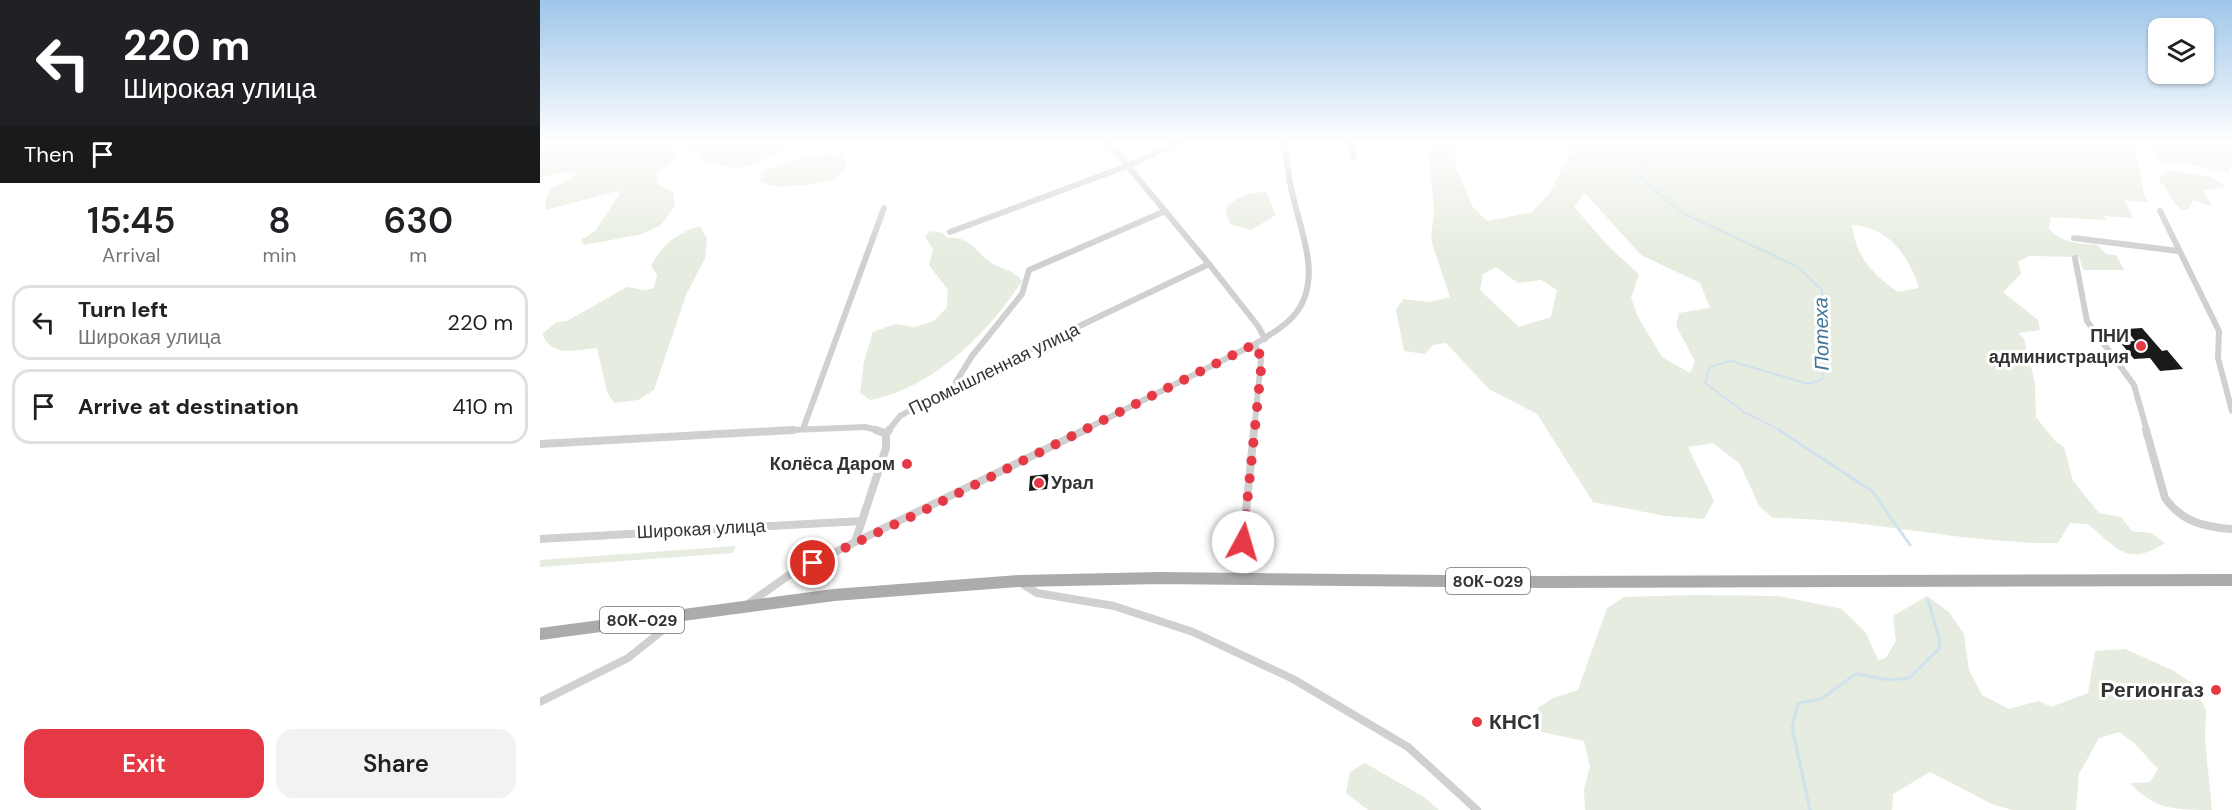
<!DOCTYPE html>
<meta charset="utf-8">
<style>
:root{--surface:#fff;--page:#f2f2f2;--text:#202124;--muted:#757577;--line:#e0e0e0;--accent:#e63946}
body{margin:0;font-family:"DM Sans",sans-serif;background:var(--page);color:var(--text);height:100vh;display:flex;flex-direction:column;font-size:22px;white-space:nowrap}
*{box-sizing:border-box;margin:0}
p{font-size:20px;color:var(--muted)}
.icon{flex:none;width:33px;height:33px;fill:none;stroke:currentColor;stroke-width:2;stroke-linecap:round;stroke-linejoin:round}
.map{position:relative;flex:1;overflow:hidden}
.sheet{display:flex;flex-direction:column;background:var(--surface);width:540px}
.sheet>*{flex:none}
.hud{background:#202124;color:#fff;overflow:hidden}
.buttons{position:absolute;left:1608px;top:18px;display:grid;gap:12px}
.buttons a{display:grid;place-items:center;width:66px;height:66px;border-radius:12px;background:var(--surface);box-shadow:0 2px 4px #0004;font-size:30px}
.pin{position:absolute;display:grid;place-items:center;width:51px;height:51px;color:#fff;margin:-26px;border:3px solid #fff;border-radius:50%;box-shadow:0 2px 6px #0007}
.me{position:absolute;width:66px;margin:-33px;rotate:6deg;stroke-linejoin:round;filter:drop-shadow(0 0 4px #0008)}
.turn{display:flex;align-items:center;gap:21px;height:126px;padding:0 24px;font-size:27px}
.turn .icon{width:78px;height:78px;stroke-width:2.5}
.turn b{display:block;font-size:42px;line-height:51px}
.then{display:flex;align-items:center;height:57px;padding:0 24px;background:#0003;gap:12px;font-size:22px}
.eta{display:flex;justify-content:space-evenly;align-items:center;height:102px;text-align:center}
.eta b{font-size:36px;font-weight:600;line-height:42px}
.primary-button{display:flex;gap:12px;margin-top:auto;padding:12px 24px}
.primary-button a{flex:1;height:69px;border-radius:18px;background:var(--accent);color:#fff;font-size:24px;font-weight:600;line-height:69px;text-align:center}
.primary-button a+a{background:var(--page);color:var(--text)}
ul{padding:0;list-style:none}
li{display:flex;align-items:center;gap:18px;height:75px;margin:0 12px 9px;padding:0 12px;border:3px solid var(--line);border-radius:18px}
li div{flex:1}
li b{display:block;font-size:22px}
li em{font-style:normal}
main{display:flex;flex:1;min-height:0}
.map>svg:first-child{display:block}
.green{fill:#e6ecdf;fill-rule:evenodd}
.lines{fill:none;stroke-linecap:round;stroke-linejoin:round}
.stream-far1{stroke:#cfe2ee;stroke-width:2}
.stream{stroke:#cfe2ee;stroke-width:3}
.building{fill:#1a1a1a}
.street-far1{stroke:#d0d0d0;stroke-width:6}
.street{stroke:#d0d0d0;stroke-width:8}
.primary{stroke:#ababab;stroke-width:12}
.route{stroke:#e63946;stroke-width:10;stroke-dasharray:0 18}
.poi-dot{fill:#e63946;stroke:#fff;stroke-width:2}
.labels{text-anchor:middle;stroke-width:6;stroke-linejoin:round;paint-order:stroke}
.shield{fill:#fff;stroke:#707070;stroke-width:1.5}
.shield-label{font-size:16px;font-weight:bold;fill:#333}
.poi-label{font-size:18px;font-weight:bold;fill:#333;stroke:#fff;text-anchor:end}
.street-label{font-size:18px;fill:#333;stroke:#fff}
.water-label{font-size:20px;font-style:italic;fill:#3f7597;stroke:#fff}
.near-poi-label{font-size:21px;font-weight:bold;fill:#333;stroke:#fff;text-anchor:end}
</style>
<main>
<section class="sheet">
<div class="hud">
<div class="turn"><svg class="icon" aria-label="left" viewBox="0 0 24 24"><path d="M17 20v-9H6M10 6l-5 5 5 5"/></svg><div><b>220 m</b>Широкая улица</div></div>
<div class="then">Then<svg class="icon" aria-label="arrive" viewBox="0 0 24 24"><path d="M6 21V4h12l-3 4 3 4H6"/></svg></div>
</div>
<div class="eta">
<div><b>15:45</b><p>Arrival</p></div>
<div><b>8</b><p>min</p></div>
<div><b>630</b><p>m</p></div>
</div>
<ul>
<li><svg class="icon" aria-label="left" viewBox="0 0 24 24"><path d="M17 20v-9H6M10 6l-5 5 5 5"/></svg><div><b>Turn left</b><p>Широкая улица</p></div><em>220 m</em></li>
<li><svg class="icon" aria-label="arrive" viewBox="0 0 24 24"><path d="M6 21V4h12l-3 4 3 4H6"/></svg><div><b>Arrive at destination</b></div><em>410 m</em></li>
</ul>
<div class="primary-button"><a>Exit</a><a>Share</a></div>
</section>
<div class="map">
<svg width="1692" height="810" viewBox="0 0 1692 810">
<rect width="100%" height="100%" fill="#fff"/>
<g class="green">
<path d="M0,141H6L9,147L21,141L134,142L125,151H137L139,157L116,174L118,184L133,192L135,206L121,225L102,234L44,245L41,240L55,231L79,195L77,191L6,210L5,200L12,188L39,173L24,172L0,178Z"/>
<path d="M145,141H294C282,151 267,144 253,147C232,151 214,170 191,167C183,166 172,163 164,160C156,156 155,149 146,147Z"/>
<path d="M887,141H914L915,165L933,207L947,221L992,212L1009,194L1032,150L1021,141H1595L1604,195L1608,202L1584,200L1593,218L1564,216L1566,220L1511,217L1509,228C1519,243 1542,244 1558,245L1566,254L1576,255L1584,270H1543L1539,257L1489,256L1478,262L1481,274L1463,292L1498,320L1500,330L1479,333L1484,339L1495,383L1496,417L1516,442L1524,447L1533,481L1559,513L1581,517L1592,531L1611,533L1625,543C1587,568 1576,547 1548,524L1530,523L1518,543C1422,544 1328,518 1233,518L1219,506L1200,464L1173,443L1148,447L1174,501L1164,519L1125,516L1053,502L997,414L949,389L906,343L893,345L885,354L864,351L856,310L863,299L889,302L910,297L891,240L894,209ZM1045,193L1101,255L1160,283L1170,308L1139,313L1136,326L1155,361L1150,373L1122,357L1098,317L1091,298L1099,274L1070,248L1034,207ZM1312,225C1349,227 1368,255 1379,288L1358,292C1332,274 1316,257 1312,225ZM956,267L978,283L1001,280L1017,290L1011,317L979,327L940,290L943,274Z"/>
<path d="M1610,141H1692V167L1689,168L1690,174L1657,165L1624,163L1617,156Z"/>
<path d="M290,152L301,155L306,163L304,171L291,180L276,184L240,187L219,182L224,171L266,156Z"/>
<path d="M1629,170L1671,177L1686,186L1663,191L1672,206L1653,200L1649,209L1642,210C1631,201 1629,190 1619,180L1622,174Z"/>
<path d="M726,192L736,215L711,230L690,224L685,210C697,196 708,192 726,192Z"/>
<path d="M160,226L167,238L165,258L146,295L114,390L98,400L74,403L67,392L57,348C35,350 12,358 2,334L17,322L27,321L87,287L105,290L114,288L117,275L111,266C121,246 138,232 160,226Z"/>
<path d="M391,231L403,233L408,238C432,236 435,253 453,264C465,270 473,270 482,281C448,333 394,388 330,400L320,393L324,361L333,332L355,324L375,327L394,321L407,307L408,290L389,265L393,250L385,236Z"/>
<path d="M196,546L193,553L0,567V560Z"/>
<path d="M1154,595L1239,596L1302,609L1326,633L1338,660L1346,658L1356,641L1353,616L1387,596L1409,612L1424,634L1429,670L1442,695L1469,709L1499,701L1511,707L1548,693L1555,651L1585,649L1632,670L1652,683L1666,710L1665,740L1672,810C1637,810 1614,810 1590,783L1610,782L1618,769L1594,743L1579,732L1559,738L1539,774L1536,810H1473L1452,804L1390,772L1353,794L1352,810H1045L1044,789L1050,767L1044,741L1001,732L998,708L1013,698L1038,690L1067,608L1084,597Z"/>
<path d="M825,763L884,797L899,810H828L806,793L810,772Z"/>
</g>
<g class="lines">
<path class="stream-far1" d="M1117,141L1104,159L1101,179L1141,212L1258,267L1282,290L1285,354L1283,379L1268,384L1191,361L1170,367L1165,383L1204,412L1242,431"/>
<g class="stream">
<path d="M1239,430L1332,491L1370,545"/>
<path d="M1270,810L1252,727L1258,703L1281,699L1316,674L1350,680L1369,678L1399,649L1400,641L1388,600"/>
</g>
</g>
<g class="building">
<path d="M1602,328L1622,351L1627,350L1643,369L1620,371L1610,358L1594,359L1580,342L1595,341L1586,329Z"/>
<path d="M509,474L507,489L489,491L490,476Z"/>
</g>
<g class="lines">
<g class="street-far1">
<path d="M567,141L669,264"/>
<path d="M811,141L813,158"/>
<path d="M1620,211L1679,331L1678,358L1692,411"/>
<path d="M410,232L587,166L642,141"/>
<path d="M1534,238L1638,251"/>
<path d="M1535,258L1547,321L1594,385L1607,431"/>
<path d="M414,385L432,356L482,294L489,270L623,212"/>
<path d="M263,429L344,208"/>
<path d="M227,431L325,427L342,431"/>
<path d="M348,431L360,416L414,386L669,264L718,326L725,339"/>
<path d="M542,431L715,344C729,335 745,327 756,313C783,278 760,230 752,192C748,175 746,158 744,141"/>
<path d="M714,431L721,360L715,344"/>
</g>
<g class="street">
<path d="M336,430L346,434"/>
<path d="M1606,430L1625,498C1642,522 1664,527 1692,529"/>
<path d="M346,434L349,430"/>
<path d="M0,444L253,430"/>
<path d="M0,539L322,521"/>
<path d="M315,542L346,448V434"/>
<path d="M703,542L714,430"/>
<path d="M481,583L497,593L574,606L653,632L753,679L868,747L937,810"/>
<path d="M205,606L252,573L545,430"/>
<path d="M0,702L88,658L138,618"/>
</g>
<path class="primary" d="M0,634L294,595L479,581L620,578L1003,582L1692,580"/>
</g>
<linearGradient id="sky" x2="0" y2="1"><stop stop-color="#9ec6ea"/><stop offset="0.56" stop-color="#fff"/><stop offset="1" stop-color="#fff" stop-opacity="0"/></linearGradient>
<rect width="1692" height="254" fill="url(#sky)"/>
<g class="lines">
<path class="route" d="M273,563L381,512L715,344L722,360L703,542"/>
</g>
<g class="poi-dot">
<circle cx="1601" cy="346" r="6"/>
<circle cx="367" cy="464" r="6"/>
<circle cx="499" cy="483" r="6"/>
<circle cx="1676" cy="690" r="6"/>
<circle cx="937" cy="722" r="6"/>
</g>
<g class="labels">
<g class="shield">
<rect x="906" y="568" width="84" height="26" rx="4.5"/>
<rect x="60" y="607" width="84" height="26" rx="4.5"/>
</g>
<g class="shield-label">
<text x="948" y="587">80К-029</text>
<text x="102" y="626">80К-029</text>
</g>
<g class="poi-label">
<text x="1589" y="342">ПНИ<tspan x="1589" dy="21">администрация</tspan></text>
<text x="355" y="470">Колёса Даром</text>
<text x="511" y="489" text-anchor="start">Урал</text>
</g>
<g class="street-label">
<text transform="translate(454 369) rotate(-26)" y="6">Промышленная улица</text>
<text transform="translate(161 529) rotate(-3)" y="6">Широкая улица</text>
</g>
<g class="water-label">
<text transform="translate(1281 334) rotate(-91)" y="7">Потеха</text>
</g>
<g class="near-poi-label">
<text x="1664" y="697">Регионгаз</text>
<text x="949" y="729" text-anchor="start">КНС1</text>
</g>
</g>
</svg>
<div class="buttons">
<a><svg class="icon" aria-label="layers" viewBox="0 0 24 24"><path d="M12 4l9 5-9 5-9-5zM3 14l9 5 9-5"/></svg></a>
</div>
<div class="pin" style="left:273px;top:563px;background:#d93025"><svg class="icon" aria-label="arrive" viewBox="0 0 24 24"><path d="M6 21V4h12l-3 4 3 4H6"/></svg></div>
<svg class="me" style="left:703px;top:542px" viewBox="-20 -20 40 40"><circle r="19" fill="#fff"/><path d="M0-13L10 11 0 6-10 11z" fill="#e63946"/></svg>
</div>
</main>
